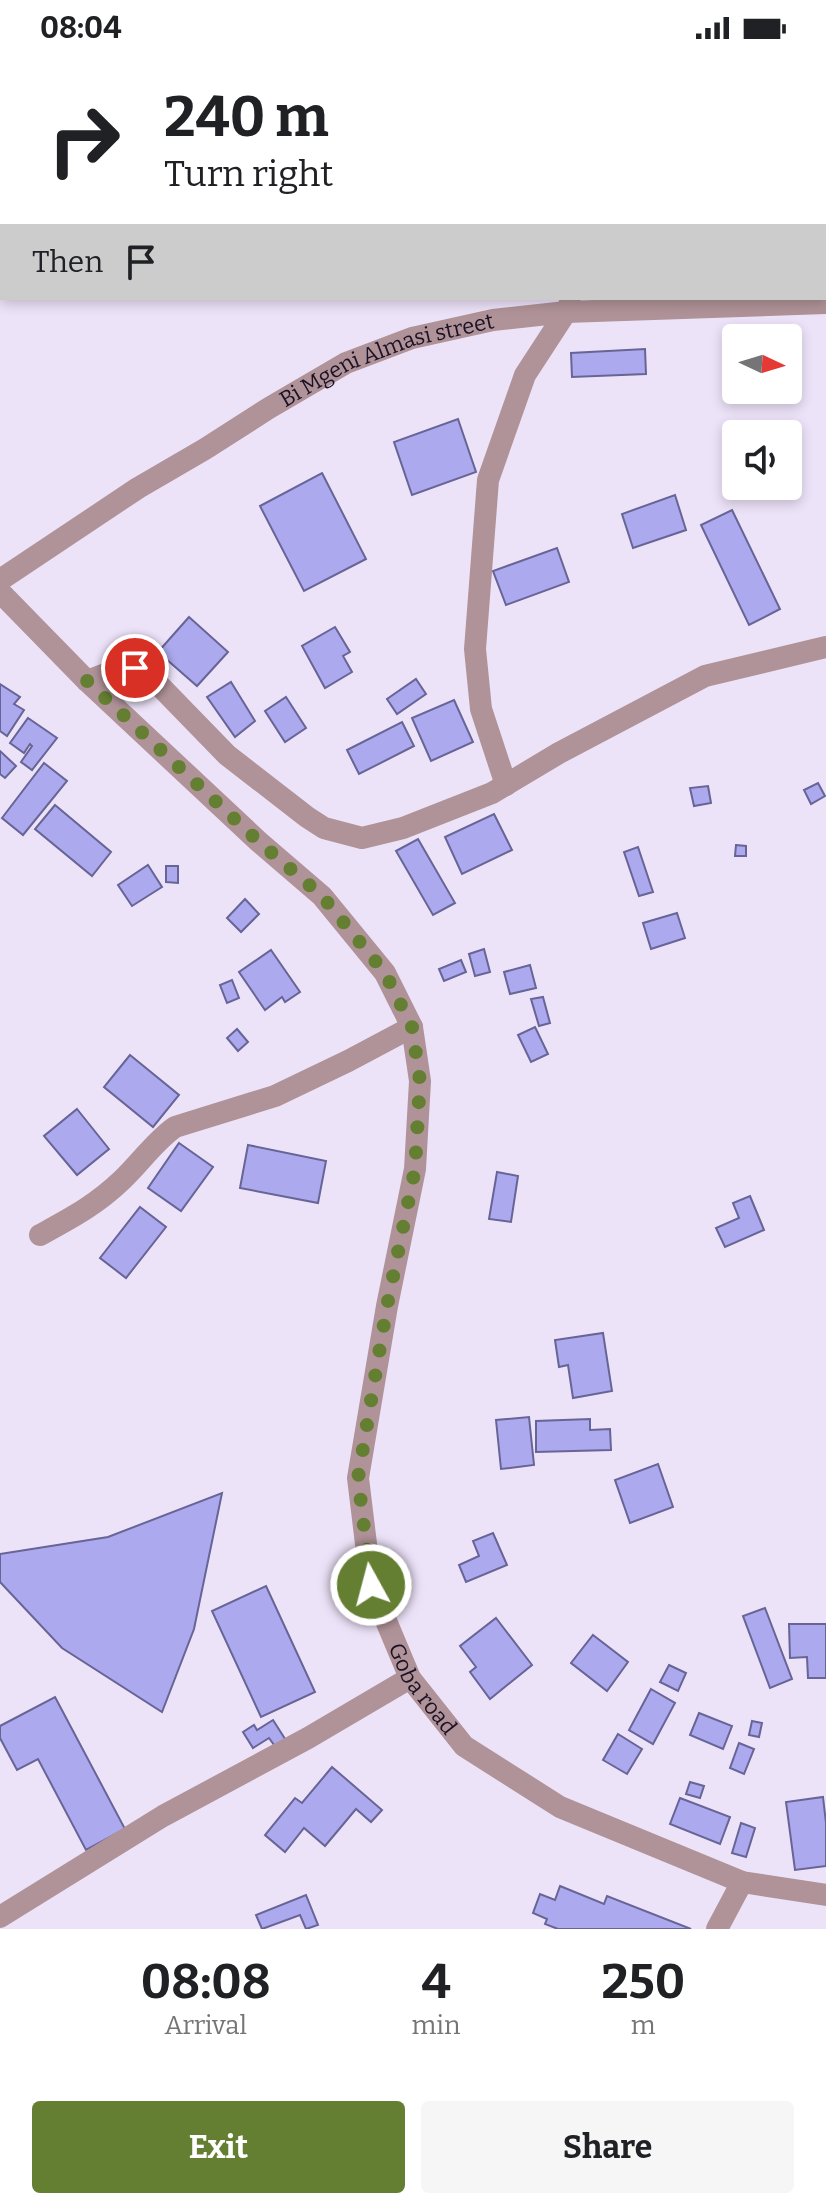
<!DOCTYPE html>
<style>
:root{--surface:#fff;--page:#f6f6f6;--text:#202124;--muted:#757577;--accent:#647e32}
body{margin:0;font-family:Bitter,serif;background:var(--page);color:var(--text);height:100vh;display:flex;flex-direction:column;font-size:30px;white-space:nowrap}
*{box-sizing:border-box;margin:0}
p{font-size:26px;color:var(--muted)}
.icon{flex:none;width:44px;height:44px;fill:none;stroke:currentColor;stroke-width:2;stroke-linecap:round;stroke-linejoin:round}
.map{position:relative;height:1873px;overflow:hidden}
.drawer{display:flex;flex-direction:column;background:var(--surface);flex:1}
.drawer>*{flex:none}
.banner{position:absolute;left:0px;top:0px;width:826px;height:244px;box-shadow:0 4px 12px #0003;background:#fff;color:var(--text);overflow:hidden}
.needle{width:52px;rotate:94deg}
.tools{position:absolute;left:722px;top:268px;display:grid;gap:16px}
.tools a{display:grid;place-items:center;width:80px;height:80px;border-radius:8px;background:var(--surface);box-shadow:0 4px 12px #0003;font-size:40px}
.pin{position:absolute;display:grid;place-items:center;width:68px;height:68px;color:#fff;margin:-34px;border:4px solid #fff;border-radius:50%;box-shadow:0 2px 8px #0007}
.me{position:absolute;width:88px;margin:-44px;rotate:353deg;stroke-linejoin:round;filter:drop-shadow(0 0 6px #0008)}
.turn{display:flex;align-items:center;gap:28px;height:168px;padding:0 32px;font-size:36px}
.turn .icon{width:104px;height:104px;stroke-width:2.5}
.turn b{display:block;font-size:56px;line-height:68px}
.then{display:flex;align-items:center;height:76px;padding:0 32px;background:#0003;gap:16px;font-size:30px}
.eta{display:flex;justify-content:space-evenly;align-items:center;height:136px;text-align:center}
.eta b{font-size:48px;font-weight:700;line-height:56px}
.cta{display:flex;gap:16px;margin-top:auto;padding:16px 32px}
.cta a{flex:1;height:92px;border-radius:8px;background:var(--accent);color:#fff;font-size:32px;font-weight:700;line-height:92px;text-align:center}
.cta a+a{background:var(--page);color:var(--text)}
.status{display:flex;justify-content:space-between;align-items:center;height:56px;padding:0 40px;background:var(--surface);direction:ltr}
.status svg{height:22px;fill:currentColor}
.map>svg:first-child{display:block}
.building{fill:#aca9ef;stroke:#676496;stroke-width:2}
.lines{fill:none;stroke-linecap:round;stroke-linejoin:round}
.minor{stroke:#b09398;stroke-width:22}
.tertiary{stroke:#b09398;stroke-width:22}
.route{stroke:#647e32;stroke-width:14;stroke-dasharray:0 25.2}
.labels{text-anchor:middle;stroke-width:6;stroke-linejoin:round;paint-order:stroke}
.street-label{font-size:22px;fill:#1c1225;stroke:#fff}
</style>
<div class="status"><b>08:04</b><svg viewBox="0 0 49 12"><path d="M0 12V9h3v3zM5 12V6h3v6zM10 12V3h3v9zM15 12V0h3v12zM26 1h20v11H26zM47 4h2v5h-2z"/></svg></div>
<div class="map">
<svg width="826" height="1873" viewBox="0 0 826 1873">
<rect width="100%" height="100%" fill="#ede3f9"/>
<g class="building">
<rect x="429" y="0" width="52" height="2"/>
<rect x="532" y="0" width="97" height="2"/>
<path d="M824,193H826V225L824,226Z"/>
<path d="M645,293L646,318L572,321L571,297Z"/>
<path d="M458,363L476,416L412,439L394,386Z"/>
<path d="M322,417L366,503L304,535L260,450Z"/>
<path d="M675,439L686,474L633,492L622,458Z"/>
<path d="M732,454L780,553L749,569L701,469Z"/>
<path d="M557,492L569,526L506,549L493,515Z"/>
<path d="M189,561L228,596L197,630L158,596Z"/>
<path d="M335,571L350,596L343,600L352,616L325,632L302,590Z"/>
<path d="M416,623L426,638L397,658L387,643Z"/>
<path d="M231,626L255,665L235,681L207,641Z"/>
<path d="M0,628L20,641L14,648L24,654L7,680L0,675Z"/>
<path d="M286,641L306,672L285,686L265,655Z"/>
<path d="M454,644L473,686L431,705L412,662Z"/>
<path d="M28,662L57,682L32,714L21,706L32,690L30,688L24,697L10,687Z"/>
<path d="M402,666L414,690L359,718L347,694Z"/>
<path d="M0,695L16,710L5,722L0,718Z"/>
<path d="M44,707L67,725L23,779L2,762Z"/>
<path d="M818,727L825,740L811,748L804,734Z"/>
<path d="M708,730L711,747L694,750L690,732Z"/>
<path d="M55,749L111,796L92,820L35,773Z"/>
<path d="M494,758L512,794L462,818L445,781Z"/>
<path d="M418,783L455,847L433,859L396,795Z"/>
<path d="M736,789L746,790V800H735Z"/>
<path d="M638,791L653,836L639,840L624,796Z"/>
<path d="M148,809L162,831L132,850L118,829Z"/>
<path d="M166,810H178V827L166,826Z"/>
<path d="M245,843L259,858L241,876L227,862Z"/>
<path d="M677,857L685,882L651,893L643,867Z"/>
<path d="M484,893L490,916L475,920L469,898Z"/>
<path d="M271,894L300,936L285,946L282,941L265,954L239,916Z"/>
<path d="M461,904L466,916L444,925L439,913Z"/>
<path d="M530,909L536,932L510,938L504,916Z"/>
<path d="M232,924L239,942L227,947L220,929Z"/>
<path d="M543,941L550,967L539,970L531,943Z"/>
<path d="M535,971L548,998L531,1006L518,979Z"/>
<path d="M237,973L248,986L238,995L227,982Z"/>
<path d="M130,999L179,1039L153,1071L104,1031Z"/>
<path d="M77,1053L109,1093L77,1119L44,1080Z"/>
<path d="M179,1087L213,1111L181,1155L148,1132Z"/>
<path d="M248,1089L326,1105L318,1147L240,1132Z"/>
<path d="M497,1116L518,1120L511,1166L489,1163Z"/>
<path d="M750,1140L764,1174L725,1191L716,1172L739,1162L733,1147Z"/>
<path d="M140,1151L166,1171L126,1222L100,1202Z"/>
<path d="M603,1277L612,1335L573,1342L568,1309L559,1311L555,1284Z"/>
<path d="M529,1361L534,1409L501,1413L496,1364Z"/>
<path d="M590,1363V1374L610,1373L611,1394L536,1396V1365Z"/>
<path d="M658,1408L673,1451L630,1467L615,1424Z"/>
<path d="M222,1437L194,1573L162,1656L62,1592L0,1526V1498L108,1481Z"/>
<path d="M493,1477L507,1509L466,1526L459,1509L479,1500L473,1485Z"/>
<path d="M266,1530L315,1636L261,1661L212,1555Z"/>
<path d="M765,1552L792,1623L770,1632L743,1560Z"/>
<path d="M496,1562L532,1609L490,1643L470,1616L476,1611L460,1590Z"/>
<path d="M789,1568H826V1622H808L807,1601L790,1602Z"/>
<path d="M593,1579L628,1606L607,1635L571,1607Z"/>
<path d="M669,1609L686,1617L678,1635L660,1626Z"/>
<path d="M651,1633L675,1647L653,1688L629,1674Z"/>
<path d="M55,1641L125,1773L86,1794L38,1703L17,1714L0,1682V1670Z"/>
<path d="M699,1657L732,1670L723,1693L690,1679Z"/>
<path d="M273,1664L287,1686L277,1693L269,1682L253,1692L243,1676L254,1669L257,1674Z"/>
<path d="M752,1665L762,1667L759,1681L749,1679Z"/>
<path d="M618,1678L642,1693L627,1718L603,1704Z"/>
<path d="M739,1687L754,1693L744,1718L730,1712Z"/>
<path d="M332,1711L382,1754L371,1766L356,1753L325,1790L304,1772L285,1796L265,1779L295,1742L302,1747Z"/>
<path d="M690,1726L704,1730L700,1742L686,1738Z"/>
<path d="M823,1741L826,1767V1810L795,1814L786,1746Z"/>
<path d="M680,1742L730,1761L720,1788L670,1768Z"/>
<path d="M741,1767L755,1772L746,1801L732,1797Z"/>
<path d="M560,1830L604,1848L607,1840L691,1873H558L545,1868L547,1863L533,1857L540,1838L555,1844Z"/>
<path d="M306,1839L318,1869L306,1873L300,1859L262,1873L256,1859Z"/>
</g>
<g class="lines">
<g class="minor">
<path d="M0,2L3,0"/>
<path id="s1" d="M0,524L138,432L205,393L269,352L346,307L412,282L493,264L566,256L826,247"/>
<path d="M87,625L124,611L135,612L157,627L227,699L307,761L324,772L362,782L403,772L492,737L559,697L705,620L826,591"/>
<path d="M506,729L481,653L475,593L488,424L525,319L566,256L570,247"/>
<path d="M40,1179C71,1162 96,1149 122,1124C140,1107 155,1085 175,1071L275,1040L348,1005L412,971"/>
<path d="M0,1861L163,1760L308,1682L410,1622"/>
<path d="M717,1873L742,1826"/>
</g>
<path class="tertiary" id="s2" d="M0,536L87,625L258,785L322,840L385,917L412,971L420,1025L415,1113L387,1250L358,1422L371,1529L410,1622L464,1690L560,1751L742,1826L826,1839"/>
</g>
<g class="lines">
<path class="route" d="M135,612L124,611L87,625L258,785L322,840L385,917L412,971L420,1025L415,1113L387,1250L358,1422L371,1529"/>
</g>
<g class="labels">
<g class="street-label">
<text dy="8" stroke="none"><textPath href="#s1" startOffset="448">Bi Mgeni Almasi street</textPath></text>
<text dy="8" stroke="none"><textPath href="#s2" startOffset="1284">Goba road</textPath></text>
</g>
</g>
</svg>
<div class="tools">
<a><svg class="needle" viewBox="-14 -14 28 28"><path d="M0-13l5 13h-10z" fill="#e53935"/><path d="M0 13l5-13h-10z" fill="#757577"/></svg></a>
<a><svg class="icon" aria-label="sound" viewBox="0 0 24 24"><path d="M4 9h4l5-4v14l-5-4H4zM17 9q2 3 0 6"/></svg></a>
</div>
<div class="pin" style="left:135px;top:612px;background:#d93025"><svg class="icon" aria-label="arrive" viewBox="0 0 24 24"><path d="M6 21V4h12l-3 4 3 4H6"/></svg></div>
<svg class="me" style="left:371px;top:1529px" viewBox="-20 -20 40 40"><circle r="17" fill="#647e32" stroke="#fff" stroke-width="3"/><path d="M0-11L8 9 0 5-8 9z" fill="#fff"/></svg>
<div class="banner">
<div class="turn"><svg class="icon" aria-label="right" viewBox="0 0 24 24"><path d="M7 20v-9h11M14 6l5 5-5 5"/></svg><div><b>240 m</b>Turn right</div></div>
<div class="then">Then<svg class="icon" aria-label="arrive" viewBox="0 0 24 24"><path d="M6 21V4h12l-3 4 3 4H6"/></svg></div>
</div>
</div>
<section class="drawer">
<div class="eta">
<div><b>08:08</b><p>Arrival</p></div>
<div><b>4</b><p>min</p></div>
<div><b>250</b><p>m</p></div>
</div>
<div class="cta"><a>Exit</a><a>Share</a></div>
</section>
